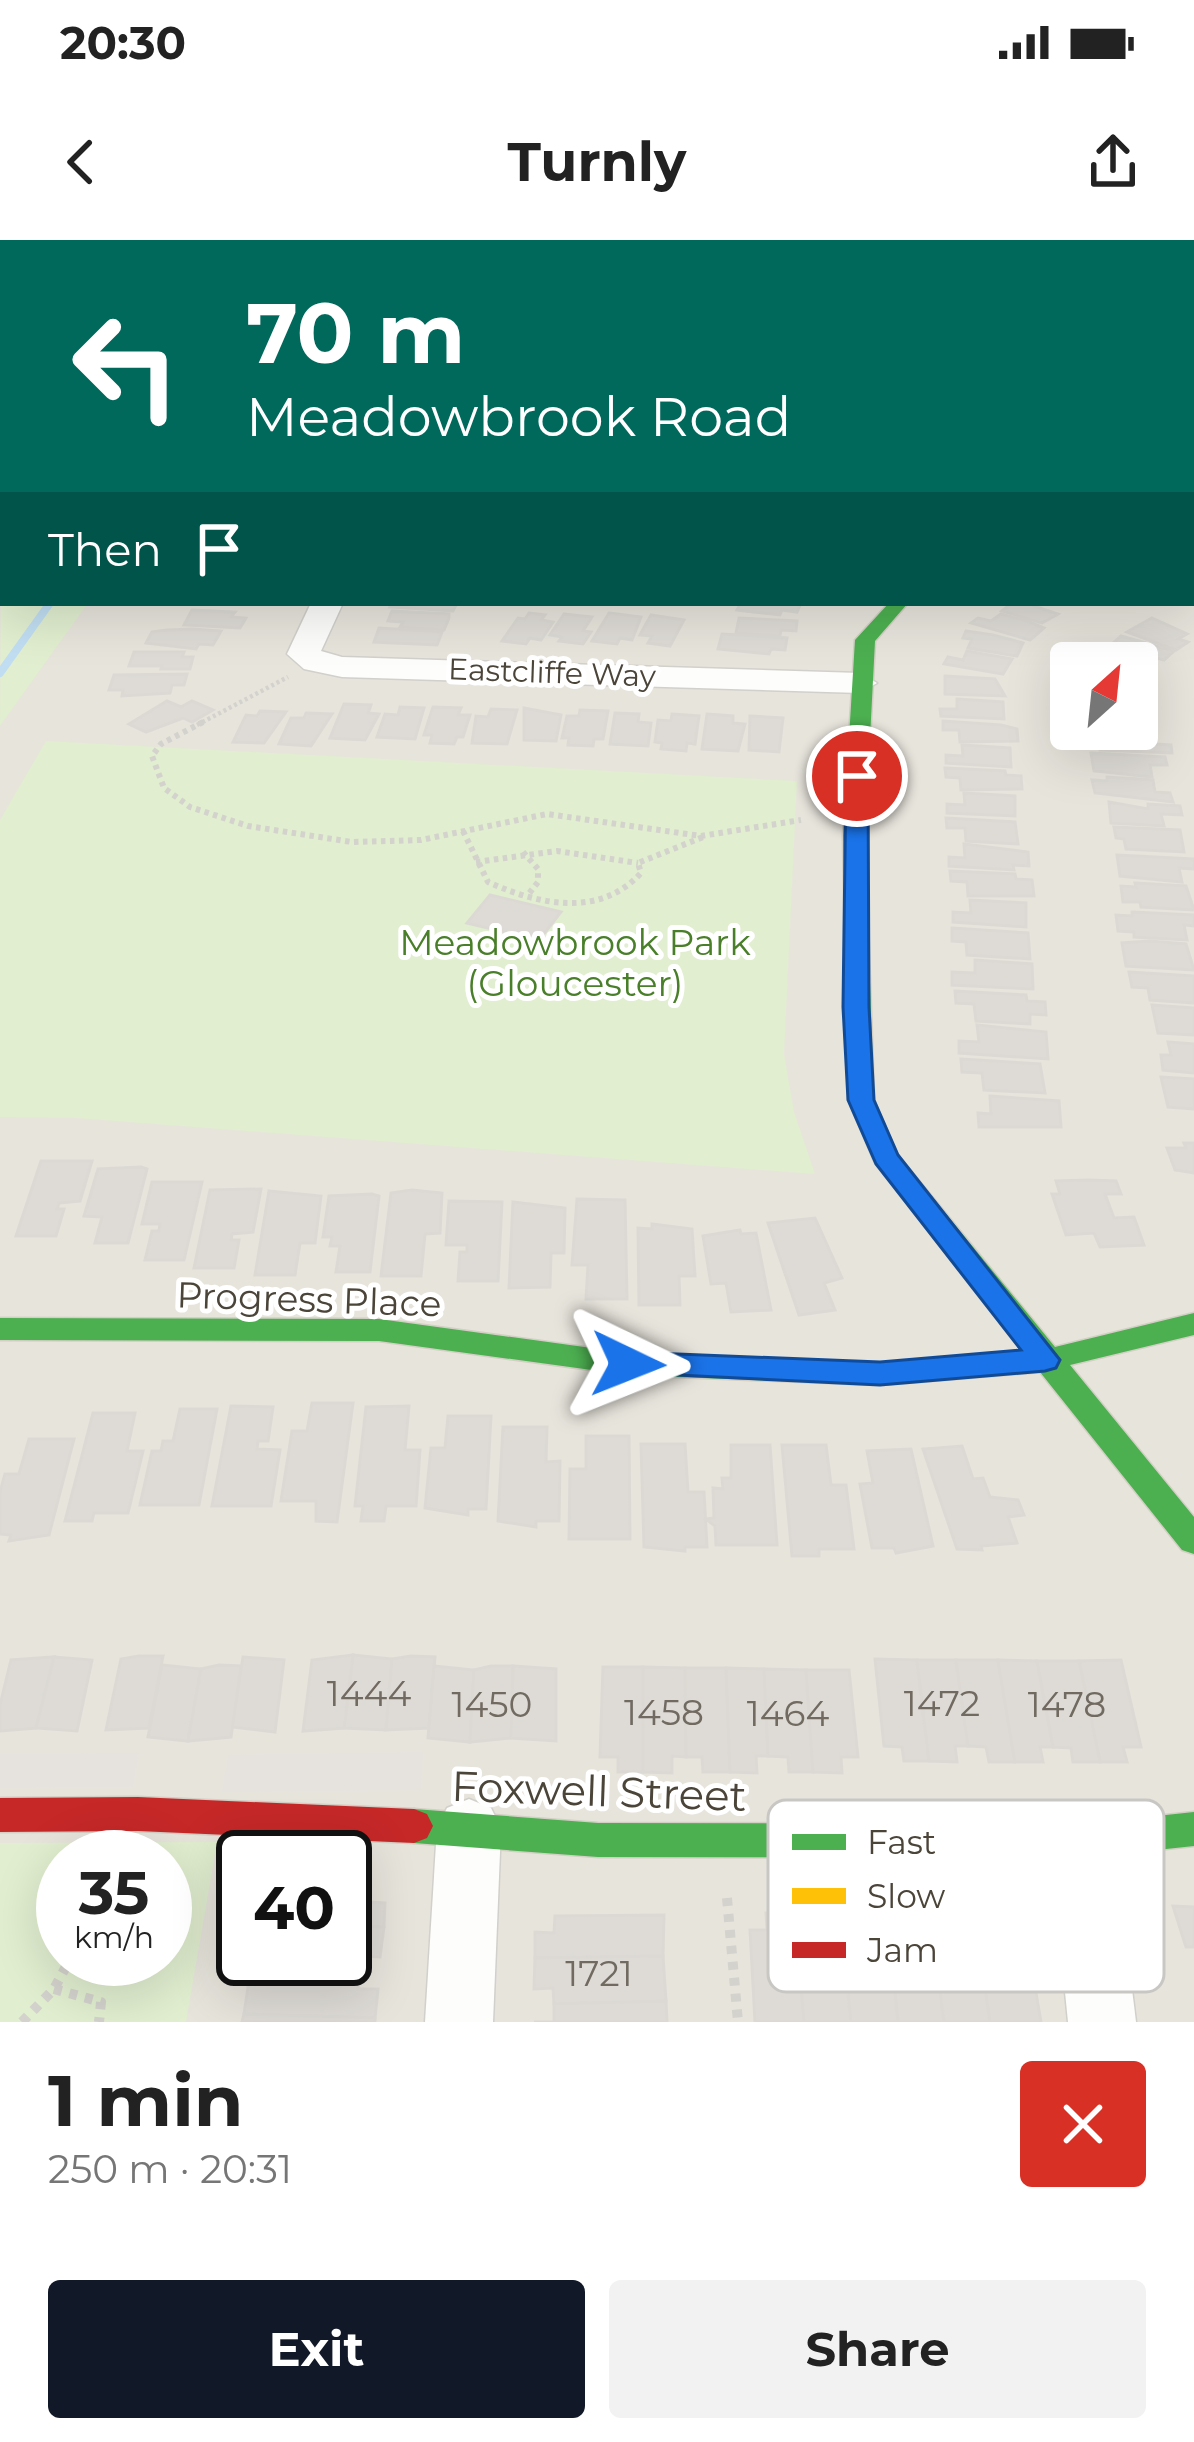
<!DOCTYPE html>
<meta charset="utf-8">
<style>
:root{--surface:#fff;--page:#f2f2f2;--text:#222;--muted:#767676;--accent:#111827}
body{margin:0;font-family:Montserrat,sans-serif;background:var(--page);color:var(--text);height:100vh;display:flex;flex-direction:column;font-size:45px;white-space:nowrap}
*{box-sizing:border-box;margin:0}
p{font-size:39px;color:var(--muted)}
.icon{flex:none;width:66px;height:66px;fill:none;stroke:currentColor;stroke-width:2;stroke-linecap:round;stroke-linejoin:round}
.map{position:relative;height:1782px;overflow:hidden}
.sheet{display:flex;flex-direction:column;background:var(--surface);flex:1}
.sheet>*{flex:none}
.banner{position:absolute;left:0px;top:0px;width:1194px;height:366px;box-shadow:0 12px 48px #0002;background:#00695c;color:#fff;overflow:hidden}
.needle{width:78px;rotate:27deg}
.buttons{position:absolute;left:1050px;top:402px;display:grid;gap:24px}
.buttons a{display:grid;place-items:center;width:108px;height:108px;border-radius:12px;background:var(--surface);box-shadow:0 12px 48px #0002;font-size:60px}
.speed{position:absolute;left:36px;top:1590px;display:flex;gap:24px;font-size:60px;font-weight:700;text-align:center}
.speed>*{display:grid;place-content:center;width:156px;height:156px;border-radius:50%;background:var(--surface);box-shadow:0 12px 48px #0002;line-height:1}
.speed small{font-size:30px;font-weight:400}
.speed .limit{border:6px solid #111;border-radius:18px;background:#fff;color:#111}
.pin{position:absolute;display:grid;place-items:center;width:102px;height:102px;color:#fff;margin:-51px;border:6px solid #fff;border-radius:50%;box-shadow:0 3px 12px #0007}
.me{position:absolute;width:132px;margin:-66px;rotate:92deg;stroke-linejoin:round;filter:drop-shadow(0 0 9px #0008)}
.turn{display:flex;align-items:center;gap:42px;height:252px;padding:0 48px;font-size:54px}
.turn .icon{width:156px;height:156px;stroke-width:2.5}
.turn b{display:block;font-size:84px;line-height:102px}
.then{display:flex;align-items:center;height:114px;padding:0 48px;background:#0003;gap:24px;font-size:45px}
.round{display:grid;place-items:center;flex:none;width:126px;height:126px;border-radius:12px;background:var(--page)}
.summary{display:flex;align-items:center;justify-content:space-between;height:204px;padding:0 48px}
h1{font-size:72px;font-weight:700;line-height:90px}
.primary-button{display:flex;gap:24px;margin-top:auto;padding:24px 48px}
.primary-button a{flex:1;height:138px;border-radius:12px;background:var(--accent);color:#fff;font-size:48px;font-weight:700;line-height:138px;text-align:center}
.primary-button a+a{background:var(--page);color:var(--text)}
.status{display:flex;justify-content:space-between;align-items:center;height:84px;padding:0 60px;background:var(--surface);direction:ltr}
.status svg{height:33px;fill:currentColor}
header{display:flex;justify-content:space-between;align-items:center;height:156px;padding:0 48px;background:var(--surface);font-size:54px;font-weight:700}
.map>svg:first-child{display:block}
.residential{fill:#e7e4dc;fill-rule:evenodd}
.green{fill:#e1eecf;fill-rule:evenodd}
.parking{fill:#e6e3df}
.lines{fill:none;stroke-linecap:round;stroke-linejoin:round}
.stream{stroke:#c0ddf1;stroke-width:8}
.building{fill:#dedbd6;stroke:#dcd9d4;stroke-width:3}
.street-casing{stroke:#d2d0cb;stroke-width:3}
.fast-casing{stroke:#d3cfc5;stroke-width:3}
.slow-casing{stroke:#d3cfc5;stroke-width:3}
.jam-casing{stroke:#d3cfc5;stroke-width:3}
.path-far2{stroke:#d3d2cc;stroke-width:4.5;stroke-dasharray:3 3;stroke-linecap:butt}
.path-far1{stroke:#d3d2cc;stroke-width:6;stroke-dasharray:4.5 4.5;stroke-linecap:butt}
.path{stroke:#d3d2cc;stroke-width:10;stroke-dasharray:8 8;stroke-linecap:butt}
.street{fill:#fdfdfc;fill-rule:evenodd}
.fast{fill:#4caf50;fill-rule:evenodd}
.slow{fill:#ffc107;fill-rule:evenodd}
.jam{fill:#c62828;fill-rule:evenodd}
.route{fill:#1a73e8;stroke:#114b97;stroke-width:3}
.labels{text-anchor:middle;stroke-width:10;stroke-linejoin:round;paint-order:stroke}
.far-street-label{font-size:30px;fill:#4b4439;stroke:#fff}
.park-label{font-size:36px;fill:#4a7f2a;stroke:#fff}
.street-label{font-size:36px;fill:#4b4439;stroke:#fff}
.near-number-label{font-size:36px;fill:#706a61}
.near-street-label{font-size:42px;fill:#4b4439;stroke:#fff}
.key{fill:#fff;stroke:#c9c7c4;stroke-width:3}
.key-label{font-size:33px;fill:#4b4439}
</style>
<div class="status"><b>20:30</b><svg viewBox="0 0 49 12"><path d="M0 12V9h3v3zM5 12V6h3v6zM10 12V3h3v9zM15 12V0h3v12zM26 1h20v11H26zM47 4h2v5h-2z"/></svg></div>
<header><svg class="icon" aria-label="back" viewBox="0 0 24 24"><path d="M15 5l-7 7 7 7"/></svg>Turnly<svg class="icon" aria-label="share" viewBox="0 0 24 24"><path d="M12 15V3M7 8l5-5 5 5M5 13v7h14v-7"/></svg></header>
<div class="map">
<svg width="1194" height="1782" viewBox="0 0 1194 1782">
<rect width="100%" height="100%" fill="#f4f2ee"/>
<path class="residential" d="M103,0H1194V1782H0V31L3,363H1191V3H93ZM1071,423H1137V489H1071ZM63,1617H165V1719H63ZM243,1617H345V1719H243Z"/>
<g class="green">
<path d="M3,25V363H88L0,486Z"/>
<path d="M46,501L797,541L784,814L794,872L815,934L76,878L0,877V580Z"/>
<path d="M217,1602L186,1782H0V1603ZM63,1617H165V1719H63Z"/>
</g>
<g class="parking">
<path d="M423,1512L421,1550L222,1552L228,1515Z"/>
<path d="M139,1513L133,1547L0,1548V1514Z"/>
</g>
<g class="lines">
<path class="stream" d="M0,433L50,363"/>
</g>
<g class="building">
<path d="M392,363H457L453,371L390,367Z"/>
<path d="M741,363H801L797,372L782,370L780,375L737,370Z"/>
<path d="M1006,363H1025L1058,374L1042,383L1002,371L1011,364Z"/>
<path d="M192,370L235,372L231,377L246,378L240,388L184,385Z"/>
<path d="M392,371L449,374V378L444,390L400,387L403,382L388,381Z"/>
<path d="M529,373L545,375L541,380L553,382L541,400L530,398L526,404L502,401L518,378L525,379Z"/>
<path d="M609,373L641,377L632,400L620,398L617,404L592,401Z"/>
<path d="M564,374L592,377L583,391L591,392L583,404L559,401L562,397L550,395Z"/>
<path d="M1001,374L1027,381L1044,388L1030,400L971,383L978,378L991,381Z"/>
<path d="M651,375L684,380L670,406L648,403L652,396L640,395Z"/>
<path d="M739,378L797,381L796,391L781,390L780,396L736,393Z"/>
<path d="M1152,378L1187,394L1178,399L1188,402L1176,410L1127,392Z"/>
<path d="M379,388L442,392L437,405L374,402Z"/>
<path d="M167,390L193,389L221,391L213,405L199,404L196,409L146,403L152,392Z"/>
<path d="M966,391L993,395L1023,403L1017,416L968,408L972,399L963,398Z"/>
<path d="M722,394L787,398L785,410L771,409L769,414L718,409Z"/>
<path d="M1121,396L1174,411L1164,420L1153,417L1146,423L1102,413Z"/>
<path d="M967,411L1012,419L1003,434L944,424L948,417L963,420Z"/>
<path d="M134,412H184L182,417H193L190,429H161L162,426H129Z"/>
<path d="M187,434L184,445H172L170,453L122,456L123,450H109L114,435Z"/>
<path d="M945,436L995,439L1005,456L945,454Z"/>
<path d="M957,459L1003,462L1004,479L941,476L940,469H957Z"/>
<path d="M167,461L181,467L192,461L213,470L192,482L183,478L146,492L129,484Z"/>
<path d="M344,464L371,465L368,473L379,474L365,500L330,498Z"/>
<path d="M400,467L424,468L415,499L377,497L385,474L398,475Z"/>
<path d="M433,467L461,468L458,475H470L463,497H457L454,504L430,503L432,495H424Z"/>
<path d="M524,468L561,475L556,501L524,500Z"/>
<path d="M491,469L517,470L507,504L472,503L476,476L488,477Z"/>
<path d="M580,470L608,471L603,499H594L593,506L568,505L569,498H562L567,476H579Z"/>
<path d="M260,471L286,472L264,503L233,502L246,475L257,476Z"/>
<path d="M306,473L332,474L311,506L279,504L291,478H304Z"/>
<path d="M615,473L639,474L638,482L651,483L648,506L610,504Z"/>
<path d="M672,474L699,476L695,504L687,503L686,511L661,509L662,503L655,502L658,480L671,481Z"/>
<path d="M707,474L733,476V483L745,484L738,511L702,509Z"/>
<path d="M750,476L783,478L779,512L749,510Z"/>
<path d="M943,481L1001,485L1017,489L1018,501L960,502L959,490H943Z"/>
<path d="M1096,492L1152,493L1155,504L1171,505L1172,513L1100,510Z"/>
<path d="M962,505L1010,508L1011,527L946,523V515L963,516Z"/>
<path d="M1091,513L1165,517L1167,525H1150L1152,537L1094,531Z"/>
<path d="M945,528L1005,531L1006,535L1021,536L1022,549L961,550L960,538L946,537Z"/>
<path d="M1107,537L1153,540L1155,552L1170,553L1173,562L1095,553L1092,540L1107,541Z"/>
<path d="M964,553L1015,556V576L947,573V564L965,565Z"/>
<path d="M1109,562L1148,569V564L1180,566L1182,575L1161,574L1164,586L1111,583Z"/>
<path d="M946,578L1015,582L1018,604L966,601L965,588H947Z"/>
<path d="M1114,587L1180,590L1184,612L1126,609L1124,599L1116,598Z"/>
<path d="M964,604L1028,612L1029,626L1013,625L1014,630L949,626V617L965,618Z"/>
<path d="M1117,615L1194,619V629L1179,628L1182,642L1120,636Z"/>
<path d="M950,631L1015,634L1016,639L1032,640L1034,656H968L967,642L951,641Z"/>
<path d="M1135,643L1186,646L1194,670L1141,667L1140,662H1123L1121,646L1136,647Z"/>
<path d="M490,655L561,672L539,700L467,683Z"/>
<path d="M970,660L1026,663V687L953,682V672L971,673Z"/>
<path d="M1132,672L1194,675V686L1184,685L1187,700L1134,697V692L1118,691L1116,675L1132,676Z"/>
<path d="M952,688L1028,693L1030,719L967,715L966,702L952,701Z"/>
<path d="M1150,701L1186,704L1194,730L1126,726L1122,703Z"/>
<path d="M975,720L1032,724L1033,749L952,745V732L975,733Z"/>
<path d="M1129,732L1194,736V763L1150,760L1148,748L1132,747Z"/>
<path d="M955,751L1026,755L1027,761L1045,762L1046,775L1030,774V784L976,781L974,764L956,763Z"/>
<path d="M1152,765L1194,768V795L1158,793Z"/>
<path d="M977,785L1046,792L1048,819L959,813V801L979,802Z"/>
<path d="M1168,802L1194,804V833L1163,830L1161,815H1171Z"/>
<path d="M961,819L1040,824L1045,853L984,850L982,833L962,832Z"/>
<path d="M1161,837L1194,839V869L1168,867Z"/>
<path d="M990,856L1059,861L1061,887H979L978,873L991,874Z"/>
<path d="M1184,903H1194V933L1175,930L1167,908H1186Z"/>
<path d="M41,921H92L80,961L59,963L57,969H64L56,996H16Z"/>
<path d="M141,927L147,929L128,1003H95L102,977L84,976L98,929Z"/>
<path d="M1089,940L1116,941L1121,954H1105L1114,978L1134,977L1144,1005L1100,1007L1094,993L1066,995L1052,954H1060L1056,941Z"/>
<path d="M152,942H202L184,1020H145L152,991H159L160,984H142Z"/>
<path d="M261,949L253,992L232,994L231,1000H239L234,1028H194L210,950Z"/>
<path d="M412,950L442,953L440,993L425,994L421,1036H381L391,953Z"/>
<path d="M269,951L321,956L315,1003H300L295,1035H255Z"/>
<path d="M372,954L379,956L370,1032H336L340,1006H330L332,997H323L329,956Z"/>
<path d="M577,959L625,960L627,1059H586L588,1025H572Z"/>
<path d="M449,961L502,962L498,1041H458L460,1012H467V1005H446Z"/>
<path d="M513,962L565,968L564,1013H551L550,1047L509,1048Z"/>
<path d="M815,978L842,1038L824,1043L835,1070L799,1075L768,983Z"/>
<path d="M652,984L692,989L695,1036H679L680,1065H639L638,988L652,989Z"/>
<path d="M740,990L741,994L756,993L771,1070L731,1072L726,1043L711,1044L703,996Z"/>
<path d="M312,1163H353L337,1282L316,1281V1261H281L292,1191H307Z"/>
<path d="M231,1166L273,1167L268,1201H258L257,1209L280,1210L271,1266H212Z"/>
<path d="M409,1166L405,1210H420L416,1266H386L384,1281H361L363,1266H355L366,1167Z"/>
<path d="M180,1169H217L199,1265H140L152,1211H161L163,1201H173Z"/>
<path d="M93,1173H135L127,1211H143L128,1273H94L92,1281H65Z"/>
<path d="M448,1176H491L486,1269H468V1275L425,1268L431,1208H445Z"/>
<path d="M503,1187H547L546,1222L560,1221L559,1281H536V1287L498,1281Z"/>
<path d="M586,1196H629L630,1299H569L570,1229H586Z"/>
<path d="M29,1199H74L49,1295L9,1301L11,1295L0,1294V1252L5,1234H19Z"/>
<path d="M641,1204H685L688,1252H704L707,1307H685V1311L644,1307Z"/>
<path d="M731,1205H770L777,1305H716L715,1286L706,1279L714,1278L713,1248L723,1249L722,1238H731Z"/>
<path d="M782,1205H826L831,1245H846L854,1309H819V1316H792Z"/>
<path d="M962,1206L973,1239L983,1238L990,1257L1018,1260L1024,1275L1008,1277L1017,1303L981,1306L982,1310L957,1309L923,1209Z"/>
<path d="M911,1209L933,1306L896,1313L894,1308H872L860,1244L873,1243L867,1211Z"/>
<path d="M353,1415L392,1419L386,1490L344,1488Z"/>
<path d="M353,1415L344,1488L303,1491L312,1420Z"/>
<path d="M139,1416H163L149,1488L106,1490L121,1419Z"/>
<path d="M411,1416L435,1417L429,1488L386,1490L392,1419Z"/>
<path d="M54,1417L36,1488L0,1491V1465L11,1420Z"/>
<path d="M54,1417L92,1420L77,1491L36,1488Z"/>
<path d="M243,1417L284,1420L275,1492L232,1487Z"/>
<path d="M875,1419L917,1420L929,1521H904L902,1507L884,1506Z"/>
<path d="M917,1420H956L968,1506H955L957,1522L929,1521Z"/>
<path d="M956,1420H998L1015,1522H989L986,1507L968,1506Z"/>
<path d="M998,1420L1037,1421L1053,1507H1040L1043,1522H1015Z"/>
<path d="M1121,1420L1141,1507H1123L1127,1522H1100L1079,1421Z"/>
<path d="M1037,1421H1079L1100,1522H1073L1071,1508L1053,1507Z"/>
<path d="M162,1425L201,1429L188,1501L148,1497Z"/>
<path d="M219,1425L241,1426L231,1497L188,1501L201,1429Z"/>
<path d="M434,1426L474,1430L470,1502L428,1498Z"/>
<path d="M491,1426H513L511,1498L470,1502L474,1430Z"/>
<path d="M513,1426L556,1429V1501L511,1498Z"/>
<path d="M603,1427H643V1532H618V1517H600Z"/>
<path d="M643,1427L685,1428L686,1517L672,1516V1533L643,1532Z"/>
<path d="M685,1428H726L730,1532H703L702,1517H686Z"/>
<path d="M726,1428L764,1429L768,1516H756L757,1533L730,1532Z"/>
<path d="M764,1429L806,1430L813,1532H789L788,1517L768,1516Z"/>
<path d="M806,1430H849L858,1517H841L842,1533L813,1532Z"/>
<path d="M345,1646L368,1647L366,1662L385,1663L384,1687L345,1686Z"/>
<path d="M1173,1666L1194,1667V1707H1186Z"/>
<path d="M824,1672L825,1690H842L851,1782H804L794,1673Z"/>
<path d="M886,1672H914L916,1690H932L944,1782H898Z"/>
<path d="M886,1672L898,1782H851L842,1690H859L857,1673Z"/>
<path d="M947,1672H974L990,1782H944L932,1690H949Z"/>
<path d="M974,1672H1004L1006,1689H1025L1041,1782H990Z"/>
<path d="M766,1673H794L804,1782H755L750,1690H767Z"/>
<path d="M664,1675L663,1716L535,1718V1692L554,1693L555,1676Z"/>
<path d="M345,1686L384,1687L380,1717L362,1716L360,1730L251,1727L252,1719H345Z"/>
<path d="M663,1716L666,1761L554,1764L553,1748L534,1749L535,1718Z"/>
<path d="M251,1727L360,1730L358,1749H378L375,1778L244,1774Z"/>
<path d="M666,1761L667,1782H534H554V1764Z"/>
<path d="M244,1774L375,1778V1782H242Z"/>
</g>
<g class="lines">
<defs>
<g id="street">
<path d="M512,0H537L510,3Z"/>
<path d="M777,0H800L802,3H779Z"/>
<path d="M1006,0H1028L1030,3H1008Z"/>
<rect x="1191" y="57" width="3" height="14"/>
<rect x="1191" y="111" width="3" height="15"/>
<path d="M311,363H343L321,411L342,417L860,433L877,443L860,453L342,437L304,429L287,414Z"/>
<path d="M469,1559L491,1568L501,1588L493,1782H425L437,1588L447,1568Z"/>
<path d="M1082,1572L1104,1581L1114,1601L1136,1782H1068L1050,1601L1060,1581Z"/>
</g>
<g id="fast">
<rect x="1191" y="268" width="3" height="10"/>
<path d="M889,363H908L875,401L865,596L874,860L897,914L1055,1107L1194,1073V1095L1070,1125L1194,1277V1314L1182,1310L1040,1132L880,1145L628,1135L379,1101L0,1100V1078L379,1079L628,1113L880,1123L1024,1111L875,923L848,860L843,596L855,400Z"/>
<path d="M414,1569L598,1583L1082,1584L1194,1572V1606L1082,1618L598,1617L414,1603L401,1598L395,1586L401,1574Z"/>
</g>
<path id="slow" d="M36,0H60L34,3Z"/>
<path id="jam" d="M138,1557L414,1569L427,1574L433,1586L427,1598L414,1603L138,1591L0,1592V1558Z"/>
</defs>
<use href="#street" class="street-casing"/>
<use href="#fast" class="fast-casing"/>
<use href="#slow" class="slow-casing"/>
<use href="#jam" class="jam-casing"/>
<path class="path-far2" d="M197,485L288,437"/>
<g class="path-far1">
<path d="M203,482L161,504L152,516L164,548L190,567L248,586L352,602L421,600L547,574L701,596L801,580"/>
<path d="M463,591L488,642C539,665 600,678 641,633L638,623L703,597"/>
<path d="M523,612L538,629V642L527,656"/>
<path d="M476,622L557,611L638,623"/>
</g>
<g class="path">
<path d="M727,1658L738,1782"/>
<path d="M54,1749L101,1762L99,1782"/>
<path d="M22,1782L54,1749L70,1719"/>
</g>
<use href="#street" class="street"/>
<use href="#fast" class="fast"/>
<use href="#slow" class="slow"/>
<use href="#jam" class="jam"/>
</g>
<path class="route" d="M857,529L868,536L869,767L874,860L898,915L1060,1120L1056,1128L1045,1131L880,1145L617,1132L612,1124L617,1116L628,1112L880,1122L1021,1110L876,924L848,860L843,767L846,536Z"/>
<g class="labels">
<g class="far-street-label">
<text transform="translate(552 433) rotate(2)" y="10">Eastcliffe Way</text>
</g>
<g class="park-label">
<text x="575" y="715">Meadowbrook Park<tspan x="575" dy="41">(Gloucester)</tspan></text>
</g>
<g class="street-label">
<text transform="translate(309 1059) rotate(2)" y="13">Progress Place</text>
</g>
<g class="near-number-label">
<text x="369" y="1466">1444</text>
<text x="942" y="1476">1472</text>
<text x="492" y="1477">1450</text>
<text x="1067" y="1477">1478</text>
<text x="664" y="1485">1458</text>
<text x="788" y="1486">1464</text>
<text x="599" y="1746">1721</text>
</g>
<g class="near-street-label">
<text transform="translate(599 1551) rotate(2)" y="15">Foxwell Street</text>
</g>
</g>
<rect x="768" y="1560" width="396" height="192" rx="18" class="key"/>
<rect x="792" y="1594" width="54" height="16" fill="#4caf50"/>
<rect x="792" y="1648" width="54" height="16" fill="#ffc107"/>
<rect x="792" y="1702" width="54" height="16" fill="#c62828"/>
<g class="key-label">
<text x="867" y="1614">Fast</text>
<text x="867" y="1668">Slow</text>
<text x="867" y="1722">Jam</text>
</g>
</svg>
<div class="buttons">
<a><svg class="needle" viewBox="-14 -14 28 28"><path d="M0-13l5 13h-10z" fill="#e53935"/><path d="M0 13l5-13h-10z" fill="#767676"/></svg></a>
</div>
<div class="speed"><div>35<small>km/h</small></div><div class="limit">40</div></div>
<div class="pin" style="left:857px;top:536px;background:#d93025"><svg class="icon" aria-label="arrive" viewBox="0 0 24 24"><path d="M6 21V4h12l-3 4 3 4H6"/></svg></div>
<svg class="me" style="left:628px;top:1124px" viewBox="-20 -20 40 40"><path d="M0-17L14 15 0 8-14 15z" fill="#1a73e8" stroke="#fff" stroke-width="4"/></svg>
<div class="banner">
<div class="turn"><svg class="icon" aria-label="left" viewBox="0 0 24 24"><path d="M17 20v-9H6M10 6l-5 5 5 5"/></svg><div><b>70 m</b>Meadowbrook Road</div></div>
<div class="then">Then<svg class="icon" aria-label="arrive" viewBox="0 0 24 24"><path d="M6 21V4h12l-3 4 3 4H6"/></svg></div>
</div>
</div>
<section class="sheet">
<div class="summary"><div><h1>1 min</h1><p>250 m · 20:31</p></div><a class="round" style="background:#d93025;color:#fff"><svg class="icon" aria-label="close" viewBox="0 0 24 24"><path d="M6 6l12 12M18 6L6 18"/></svg></a></div>
<div class="primary-button"><a>Exit</a><a>Share</a></div>
</section>
